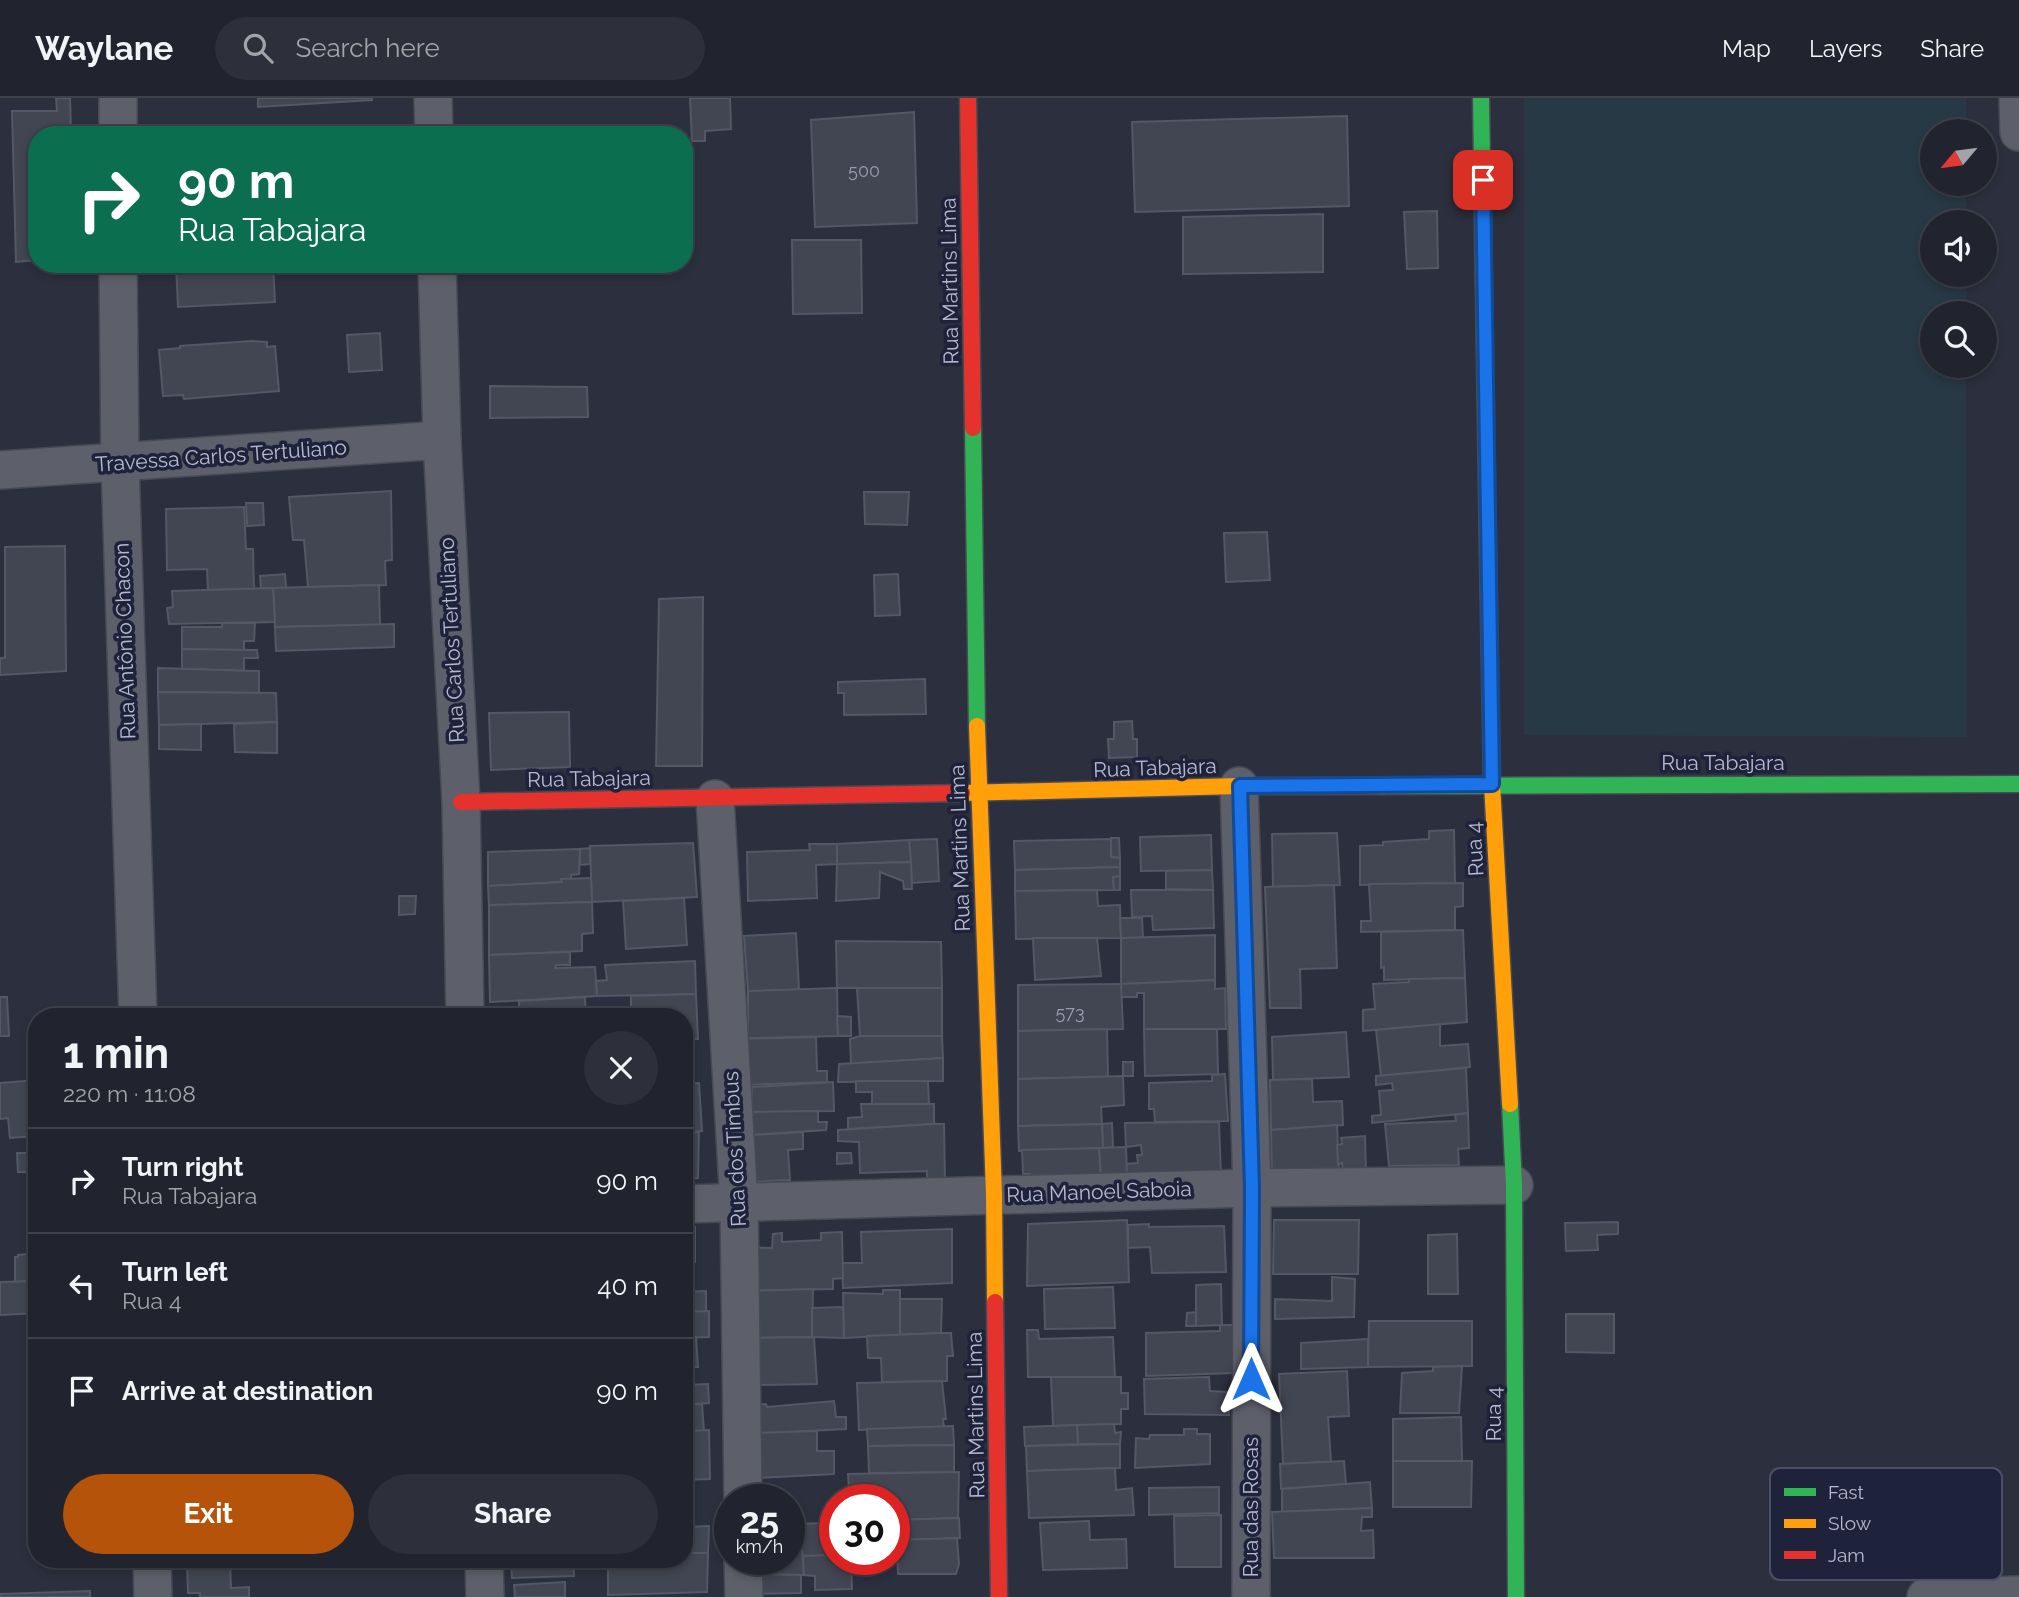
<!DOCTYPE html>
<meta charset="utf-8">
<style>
:root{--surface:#21232e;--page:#2d2f3a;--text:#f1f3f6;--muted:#a2a4aa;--line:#3e404a;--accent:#b45309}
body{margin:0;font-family:Raleway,sans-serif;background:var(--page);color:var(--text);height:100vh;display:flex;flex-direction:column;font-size:26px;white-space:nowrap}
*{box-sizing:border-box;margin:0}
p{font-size:23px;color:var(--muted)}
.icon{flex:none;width:38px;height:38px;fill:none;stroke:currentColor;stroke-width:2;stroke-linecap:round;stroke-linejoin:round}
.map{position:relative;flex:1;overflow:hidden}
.drawer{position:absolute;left:28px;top:910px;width:665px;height:560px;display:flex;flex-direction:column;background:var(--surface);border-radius:28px;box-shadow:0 4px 10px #0003,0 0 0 2px var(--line)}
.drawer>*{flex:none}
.hud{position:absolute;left:28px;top:28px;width:665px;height:147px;border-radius:28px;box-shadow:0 4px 10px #0003,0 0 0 2px var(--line);background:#0b6e4f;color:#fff;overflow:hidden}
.needle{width:46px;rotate:241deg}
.buttons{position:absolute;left:1920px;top:21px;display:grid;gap:14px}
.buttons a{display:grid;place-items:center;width:77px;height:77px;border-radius:50%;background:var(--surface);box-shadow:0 4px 10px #0003,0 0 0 2px var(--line);font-size:35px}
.speed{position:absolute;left:714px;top:1386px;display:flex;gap:14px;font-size:35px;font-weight:700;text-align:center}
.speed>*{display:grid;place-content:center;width:91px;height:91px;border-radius:50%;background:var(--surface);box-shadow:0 4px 10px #0003,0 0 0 2px var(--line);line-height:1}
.speed small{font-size:18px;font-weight:400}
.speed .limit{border:10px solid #d22;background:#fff;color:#111}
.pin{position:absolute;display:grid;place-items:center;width:60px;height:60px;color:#fff;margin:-30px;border-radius:14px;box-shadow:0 4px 10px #0006}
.me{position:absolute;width:77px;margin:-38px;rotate:0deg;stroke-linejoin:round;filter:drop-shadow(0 0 5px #0008)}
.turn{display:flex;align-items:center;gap:24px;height:147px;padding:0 35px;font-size:32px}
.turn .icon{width:91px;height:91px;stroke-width:2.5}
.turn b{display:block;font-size:49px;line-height:60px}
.round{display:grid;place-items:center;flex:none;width:74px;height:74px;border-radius:37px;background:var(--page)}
.summary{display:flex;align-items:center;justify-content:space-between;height:119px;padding:0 35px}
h1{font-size:42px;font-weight:700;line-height:52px}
.cta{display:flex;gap:14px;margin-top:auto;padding:14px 35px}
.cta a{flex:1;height:80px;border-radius:42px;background:var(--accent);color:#fff;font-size:28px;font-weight:700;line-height:80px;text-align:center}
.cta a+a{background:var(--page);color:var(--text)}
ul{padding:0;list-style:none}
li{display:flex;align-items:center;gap:21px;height:105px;padding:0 35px;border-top:2px solid var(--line)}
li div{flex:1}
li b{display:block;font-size:26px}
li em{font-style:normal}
header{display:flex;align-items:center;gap:42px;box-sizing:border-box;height:98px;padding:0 35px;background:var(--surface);border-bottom:2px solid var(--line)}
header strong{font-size:33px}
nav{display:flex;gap:38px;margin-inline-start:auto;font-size:24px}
.search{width:490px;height:63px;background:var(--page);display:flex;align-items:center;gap:18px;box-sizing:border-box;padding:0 24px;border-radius:38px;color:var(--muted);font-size:26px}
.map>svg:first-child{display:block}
.green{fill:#273945}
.building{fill:#424552;stroke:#545765;stroke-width:2}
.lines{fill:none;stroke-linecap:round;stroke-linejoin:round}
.street-casing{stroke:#474a54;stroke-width:40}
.fast-casing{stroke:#474a54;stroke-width:19}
.slow-casing{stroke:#474a54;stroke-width:19}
.jam-casing{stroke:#474a54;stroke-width:19}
.street{stroke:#5d5f6a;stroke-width:37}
.fast{stroke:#30b455;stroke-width:16}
.slow{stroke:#ff9f0a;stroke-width:16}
.jam{stroke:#e5322d;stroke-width:16}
.route-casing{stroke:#114b97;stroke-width:18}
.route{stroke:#1a73e8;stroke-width:12}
.labels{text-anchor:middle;stroke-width:7;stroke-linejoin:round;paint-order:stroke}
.number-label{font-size:18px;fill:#9a9daf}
.street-label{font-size:21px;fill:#b7bace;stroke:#1e223a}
.key{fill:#1e223a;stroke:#4c5066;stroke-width:2}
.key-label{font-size:19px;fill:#b7bace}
</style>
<header>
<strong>Waylane</strong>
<div class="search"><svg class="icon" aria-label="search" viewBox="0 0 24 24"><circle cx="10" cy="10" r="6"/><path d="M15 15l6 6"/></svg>Search here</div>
<nav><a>Map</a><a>Layers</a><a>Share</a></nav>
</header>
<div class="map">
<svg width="2019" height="1499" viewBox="0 0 2019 1499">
<rect width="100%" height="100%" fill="#2c2f3d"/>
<path class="green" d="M1524,0H1966V33H1932V86H1966V124H1932V177H1966V215H1932V268H1966L1967,639L1524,637Z"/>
<g class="building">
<path d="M56,0H70L71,37H37V162L16,164L12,13H57Z"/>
<path d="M258,0H372V2L258,9Z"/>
<path d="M690,0H730L731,31L705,33V43H692Z"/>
<path d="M914,14L917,125L815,129L811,22Z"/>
<path d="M1347,18L1349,108L1135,114L1132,24Z"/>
<path d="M1437,113L1438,170L1407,171L1404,114Z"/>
<path d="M1323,116V174L1183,176V119Z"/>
<path d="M792,142H861L862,215L793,216Z"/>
<path d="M176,166H273L275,204L178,209Z"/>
<path d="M380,235L382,272L349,274L347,237Z"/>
<path d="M252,243L267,244V249L275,248L279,293L184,301L183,297L163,298L159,252L180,250V248Z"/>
<path d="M490,288L587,289L588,319L490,320Z"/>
<path d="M391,393L392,462L385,463L386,487L308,489L304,442H293L289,399Z"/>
<path d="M864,394H909L907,427L865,426Z"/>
<path d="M246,405H263L264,427L247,428Z"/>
<path d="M244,409L246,451H253L254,491L208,492L207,471L167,472L166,411Z"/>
<path d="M1267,434L1270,482L1226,484L1224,435Z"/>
<path d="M65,448L66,573L0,577V560H5V449Z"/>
<path d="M285,476L286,490H261L260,478Z"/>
<path d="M898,476L900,517L875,518L874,477Z"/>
<path d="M379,487L380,527L275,529L273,490Z"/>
<path d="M273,490L275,524L169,526L167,510L173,509L172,493Z"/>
<path d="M703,499L702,668H656L659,501Z"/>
<path d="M222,525H255L254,543H244V553L182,551V529H222Z"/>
<path d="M394,526V549L276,553L275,529Z"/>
<path d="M182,551L257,552L258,560H244V573L182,571Z"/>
<path d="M158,570L259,573V595L158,594Z"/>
<path d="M925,581L926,616L844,617V595H838V584Z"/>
<path d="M158,594L276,595L277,624L159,627Z"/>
<path d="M569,614L570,669L491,672L489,615Z"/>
<path d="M1132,623L1133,641H1137V659L1109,660L1108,641H1114V624Z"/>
<path d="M277,624V655L235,654L234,626Z"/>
<path d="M201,626V652L159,651V627Z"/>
<path d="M1454,732L1455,785L1360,787V748L1383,747V744L1429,741V733Z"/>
<path d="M1337,735L1340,787L1273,789L1272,736Z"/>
<path d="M1211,737L1212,772L1141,773L1140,739Z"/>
<path d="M1111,740H1119L1120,760L1111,759Z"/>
<path d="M937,741L939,783L912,785L909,742Z"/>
<path d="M1111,741V759L1120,760V769L1015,772L1014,743Z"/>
<path d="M909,742L911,764L837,766V746Z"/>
<path d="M693,745L697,799L592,804L590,748Z"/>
<path d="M809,746H837V766L816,767L817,800L748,803L747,754L810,752Z"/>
<path d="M590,750V766L580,767V751Z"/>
<path d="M580,751L579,776L571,777V781H561L562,784L488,788V754Z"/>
<path d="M911,764L912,791H904L903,783L880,774L879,800L836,803L837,766Z"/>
<path d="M1120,769V778L1113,779L1114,792L1015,793V772Z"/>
<path d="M1212,772L1213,792L1166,791V773Z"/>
<path d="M1120,778V792H1114L1113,779Z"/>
<path d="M591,780L592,804L489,807L488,788L562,784L561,781Z"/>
<path d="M1463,785V808L1455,809V832L1361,834V823H1371L1369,786Z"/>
<path d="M1334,787L1337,870L1300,871L1301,910H1270L1265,789Z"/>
<path d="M1097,792L1098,808L1120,807L1121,840L1016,841L1015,793Z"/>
<path d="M1131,792H1213L1214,830L1153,832L1152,818L1132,819Z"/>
<path d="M399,798H416L415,816L399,817Z"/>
<path d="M684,800L687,847L626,851L623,803Z"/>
<path d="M592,804L593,835L582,836V853L489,857V807Z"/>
<path d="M1120,820H1142L1143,840H1121Z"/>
<path d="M1463,832L1465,880L1384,882V869L1381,870V834Z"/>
<path d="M796,835L799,892L748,893L744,838Z"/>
<path d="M1215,837V882L1121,886V840Z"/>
<path d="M1033,840H1097L1101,878L1035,882Z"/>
<path d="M836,843L941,844L942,890H837Z"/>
<path d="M570,854V867H556L555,870L595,869L597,898L490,904L489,857Z"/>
<path d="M695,863L696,896L597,898L596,883L607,882L605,867Z"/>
<path d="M1465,880L1467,924L1363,933V912L1375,911L1373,886L1409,884V881Z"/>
<path d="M1215,882V891L1225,890L1226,931H1144V895H1137V899H1121V886Z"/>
<path d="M1121,886L1123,931L1018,933V887Z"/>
<path d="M837,890L838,938L748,940V893Z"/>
<path d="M857,890H942V939L860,938Z"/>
<path d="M696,896L698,941L684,942V919H631V898Z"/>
<path d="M0,899H7L9,938H0Z"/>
<path d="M585,899L586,919H519V903Z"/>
<path d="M837,918L851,919V938H838Z"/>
<path d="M1440,926V948L1468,946L1470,969L1381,978L1376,932Z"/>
<path d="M1107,931L1108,979L1018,981V933Z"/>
<path d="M1144,931H1217L1218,976L1145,978Z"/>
<path d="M1346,934L1349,979L1273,982L1272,939Z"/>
<path d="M860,938H942L943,960L851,966L850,941Z"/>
<path d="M816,939L817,973H827V984L741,987L740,941Z"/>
<path d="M943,960V983L838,984L839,966Z"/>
<rect x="1123" y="964" width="10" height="14"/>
<path d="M1466,970L1468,1015L1372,1025V1018L1381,1017L1379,993L1393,992L1392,985L1376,987V978Z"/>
<path d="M1225,976L1228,1023L1155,1024L1154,1011H1149V985L1212,983V977Z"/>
<path d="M1123,978L1124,1007L1101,1009L1102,1026L1018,1028V981Z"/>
<path d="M1312,981L1313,1004L1342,1003L1343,1027L1271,1032L1270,982Z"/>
<path d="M37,982V1038L10,1040L8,1020L0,1021V985Z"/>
<path d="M856,983H928L929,1007L872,1006V994H856Z"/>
<path d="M833,984L834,1013L752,1014V989Z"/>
<path d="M699,985L702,1033L684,1035V986Z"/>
<path d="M861,1006H934V1026L848,1031V1020L862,1019Z"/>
<path d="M818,1013V1024H827L826,1032L752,1037V1014Z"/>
<path d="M1468,1015L1469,1050L1458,1051L1459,1067L1389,1068L1385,1026L1456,1023L1455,1017Z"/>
<path d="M1219,1024L1221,1080L1127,1081L1126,1066L1138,1065L1137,1057H1142L1141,1047L1126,1049L1125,1025Z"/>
<path d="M1112,1025L1113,1049L1103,1050L1102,1026Z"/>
<path d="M934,1026H944L945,1084H927V1073L860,1075L859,1044L838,1043V1032Z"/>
<path d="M1102,1026L1103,1050L1019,1053L1018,1028Z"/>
<path d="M1337,1027L1339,1075L1272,1079L1271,1032Z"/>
<path d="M699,1034L698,1080L684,1081V1035Z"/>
<path d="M803,1034V1051L788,1052L790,1082L748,1084L752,1037Z"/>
<path d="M1365,1038L1366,1074L1343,1075L1342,1065L1338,1066L1337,1047L1342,1046L1341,1040Z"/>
<path d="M1126,1049L1127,1081H1101L1099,1050Z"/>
<path d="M1099,1050L1101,1081H1030V1076H1023L1022,1052Z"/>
<path d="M17,1055H37V1079H28V1074H18Z"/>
<path d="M837,1055H851L852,1065L837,1066Z"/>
<path d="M1127,1122L1129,1184L1027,1188L1028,1126Z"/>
<path d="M1274,1122H1359L1358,1176H1273Z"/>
<path d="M1618,1124V1136L1597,1137L1598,1152L1566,1153L1565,1125Z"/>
<path d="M1149,1126V1129L1224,1128L1226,1174L1152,1175L1150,1149L1128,1150V1127Z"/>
<path d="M695,1129V1164H684V1130Z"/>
<path d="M952,1131V1185L843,1190L842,1165H862L861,1134Z"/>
<path d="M842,1134L843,1180L833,1181V1191L743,1193L742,1149L772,1150L773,1136L782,1135V1144L821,1142V1135Z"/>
<path d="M1457,1136L1458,1196H1428V1137Z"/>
<path d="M28,1156V1160H37V1183L15,1184V1159H18V1157Z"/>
<path d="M1332,1179L1355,1181L1354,1219L1275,1221V1201L1332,1203Z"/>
<path d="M37,1183V1215L0,1217V1184Z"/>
<path d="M1221,1186L1222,1227L1196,1228V1187Z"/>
<path d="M1113,1189L1115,1230L1045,1231L1044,1191Z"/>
<path d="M813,1191L812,1239L744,1240L743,1193Z"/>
<path d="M883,1192H900V1237L844,1240L843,1195L883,1196Z"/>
<path d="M706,1193V1214H684V1194Z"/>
<path d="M900,1201H942L941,1235L900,1237Z"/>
<path d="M843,1209L844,1240L812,1239V1210Z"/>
<path d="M709,1213V1239L684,1240V1214Z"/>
<path d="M1196,1214V1228H1186L1187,1215Z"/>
<path d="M1566,1216H1614V1255L1566,1254Z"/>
<path d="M1369,1223H1472V1268L1368,1269Z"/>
<path d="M1220,1227H1234L1235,1275L1146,1278V1235L1220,1233Z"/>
<path d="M37,1232V1286L32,1233Z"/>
<path d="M1027,1232H1038L1039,1241L1113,1239L1115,1279H1028Z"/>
<path d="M941,1235H951L953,1258H947V1283L882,1284L881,1260H868L867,1238Z"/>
<path d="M696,1239L698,1269L684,1270V1240Z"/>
<path d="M814,1239L817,1286L755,1287L745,1240Z"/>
<path d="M1368,1241V1269L1301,1271V1245Z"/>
<path d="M1462,1268L1459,1315H1400L1402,1275L1433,1273V1269Z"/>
<path d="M1347,1273L1349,1318L1328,1319L1331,1364L1283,1366L1279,1276Z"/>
<path d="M1051,1279H1121V1295H1128V1311H1121V1326L1053,1328Z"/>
<path d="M1209,1279L1210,1293L1228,1294L1229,1317L1145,1316L1144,1281Z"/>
<path d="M942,1283L946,1321H943L944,1329L859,1332L857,1285Z"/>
<path d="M708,1286L709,1305L684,1307V1287Z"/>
<path d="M834,1303L836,1319H846V1331L746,1336V1307L766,1306L767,1309Z"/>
<path d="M702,1306L704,1333H684V1307Z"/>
<path d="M1461,1319L1462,1363H1393V1321Z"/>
<path d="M1114,1326L1115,1335L1121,1334L1120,1346H1078L1077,1327Z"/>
<path d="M1077,1327L1078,1346L1025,1348L1024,1329Z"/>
<path d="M953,1328L954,1347L868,1348L867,1331Z"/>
<path d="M1184,1331H1197V1336H1210V1366L1135,1370L1136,1340L1149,1341L1150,1337H1184Z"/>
<path d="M709,1332L710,1381L684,1382V1333Z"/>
<path d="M817,1333V1353H834V1376L759,1380L756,1335Z"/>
<path d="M1120,1346V1370L1027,1373L1026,1348Z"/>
<path d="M954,1347V1374L869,1375L868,1348Z"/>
<path d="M1344,1363L1346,1386L1281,1391L1280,1366Z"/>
<path d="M1393,1363H1472L1471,1409H1393Z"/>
<path d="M1115,1370L1116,1392L1132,1390L1134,1417L1029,1420L1027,1373Z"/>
<path d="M959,1374L958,1420L894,1422V1402H869V1392H849L848,1376Z"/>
<path d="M1370,1384L1372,1410L1282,1414V1391Z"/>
<path d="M1219,1389V1415L1149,1417V1390Z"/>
<path d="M1372,1410V1419H1362L1361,1433L1373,1432L1374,1460H1274L1272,1414Z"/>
<path d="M1221,1417V1469H1175L1174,1418Z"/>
<path d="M959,1420L960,1440L894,1443V1422Z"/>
<path d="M1089,1423L1090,1442L1126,1441L1127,1470L1043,1472L1040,1425Z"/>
<path d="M832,1425V1458H803L802,1453L789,1454V1426Z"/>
<path d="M709,1428L708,1455H684V1429Z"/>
<path d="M957,1440L959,1466L956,1476H898L897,1442Z"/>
<path d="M802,1453L804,1477L751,1476L758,1461H789V1454Z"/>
<path d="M684,1455H708L707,1494L608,1497V1461H684Z"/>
<path d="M835,1457V1461H851L852,1491L815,1492V1478L804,1477L803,1458Z"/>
<path d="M323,1461H350V1466L323,1467Z"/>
<path d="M392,1461H431V1463L392,1464Z"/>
<path d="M511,1461H574V1478L512,1480Z"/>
<path d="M230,1464L231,1490L249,1489V1499H200V1495H188L187,1465Z"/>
<path d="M751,1476L801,1477V1495L752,1496Z"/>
<path d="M565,1484V1499H515L514,1487Z"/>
<path d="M90,1493V1499H0V1496Z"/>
</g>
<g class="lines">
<defs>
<g id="street">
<path d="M118,0V37"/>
<path d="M433,0L434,37"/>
<path d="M2018,0L2019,34"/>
<path d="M118,166L120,366L138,919"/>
<path d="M437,166L442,342L461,704L465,919"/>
<path d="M0,372L442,342"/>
<path d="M1239,688L1252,1090L1251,1499"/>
<path d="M715,701L739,1105L743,1402"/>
<path d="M684,1106L1252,1090L1514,1087"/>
<path d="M152,1461L153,1499"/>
<path d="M484,1461L485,1499"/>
<path d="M743,1461L744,1499"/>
<path d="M1926,1499L2019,1497"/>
</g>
<g id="fast">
<path d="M1481,0L1488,456"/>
<path d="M973,330L977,628"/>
<path d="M1383,688L2019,686"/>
<path d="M1510,1006L1514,1087L1516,1499"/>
</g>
<g id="slow">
<path d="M1488,456L1492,686L1510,1006"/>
<path d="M977,628L994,1096L995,1204"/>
<path d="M962,695L1239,688H1383"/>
</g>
<g id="jam">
<path d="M968,0L973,330"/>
<path d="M461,704L962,695"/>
<path d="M995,1204L999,1499"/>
</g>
</defs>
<use href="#street" class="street-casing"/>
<use href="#fast" class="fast-casing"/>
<use href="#slow" class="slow-casing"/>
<use href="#jam" class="jam-casing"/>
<use href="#street" class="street"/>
<use href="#fast" class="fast"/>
<use href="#slow" class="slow"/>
<use href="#jam" class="jam"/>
</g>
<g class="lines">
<defs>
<path id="route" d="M1251,1281L1252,1090L1240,688L1492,686L1483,82"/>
</defs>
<use href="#route" class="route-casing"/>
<use href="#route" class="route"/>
</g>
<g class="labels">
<g class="number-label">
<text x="864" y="79">500</text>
<text x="1070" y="921">573</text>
</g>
<g class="street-label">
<text transform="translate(950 183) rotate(-91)" y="7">Rua Martins Lima</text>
<text transform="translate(221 358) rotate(-4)" y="7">Travessa Carlos Tertuliano</text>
<text transform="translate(452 542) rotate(-93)" y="7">Rua Carlos Tertuliano</text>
<text transform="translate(125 543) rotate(-92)" y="7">Rua Antônio Chacon</text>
<text x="1723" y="672">Rua Tabajara</text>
<text transform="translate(1155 670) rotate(-2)" y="7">Rua Tabajara</text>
<text transform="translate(589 681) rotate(-1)" y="7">Rua Tabajara</text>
<text transform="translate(960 750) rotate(-92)" y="7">Rua Martins Lima</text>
<text transform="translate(1475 751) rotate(-93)" y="7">Rua 4</text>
<text transform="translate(735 1051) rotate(-93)" y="7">Rua dos Timbus</text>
<text transform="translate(1099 1094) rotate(-2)" y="7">Rua Manoel Saboia</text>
<text transform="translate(1494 1316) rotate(-90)" y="7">Rua 4</text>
<text transform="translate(976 1317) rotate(-91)" y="7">Rua Martins Lima</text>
<text transform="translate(1251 1409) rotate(-90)" y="7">Rua das Rosas</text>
</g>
</g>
<rect x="1770" y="1370" width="232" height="112" rx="10" class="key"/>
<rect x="1784" y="1390" width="32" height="8" fill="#30b455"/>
<rect x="1784" y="1421" width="32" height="9" fill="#ff9f0a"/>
<rect x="1784" y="1453" width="32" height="8" fill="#e5322d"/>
<g class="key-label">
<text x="1828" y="1401">Fast</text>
<text x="1828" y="1432">Slow</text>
<text x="1828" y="1464">Jam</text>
</g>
</svg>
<div class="buttons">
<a><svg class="needle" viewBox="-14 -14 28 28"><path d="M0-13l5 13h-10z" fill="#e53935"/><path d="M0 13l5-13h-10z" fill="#a2a4aa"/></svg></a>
<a><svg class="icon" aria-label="sound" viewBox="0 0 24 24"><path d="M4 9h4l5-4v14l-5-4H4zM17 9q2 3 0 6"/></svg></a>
<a><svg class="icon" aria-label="search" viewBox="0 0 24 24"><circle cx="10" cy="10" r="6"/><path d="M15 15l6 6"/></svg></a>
</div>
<div class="speed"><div>25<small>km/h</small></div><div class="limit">30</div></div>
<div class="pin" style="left:1483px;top:82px;background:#d93025"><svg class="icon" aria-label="arrive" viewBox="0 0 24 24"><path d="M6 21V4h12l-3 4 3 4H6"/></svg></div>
<svg class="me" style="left:1251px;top:1281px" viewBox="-20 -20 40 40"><path d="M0-17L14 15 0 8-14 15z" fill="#1a73e8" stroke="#fff" stroke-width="4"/></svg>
<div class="hud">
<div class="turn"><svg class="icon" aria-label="right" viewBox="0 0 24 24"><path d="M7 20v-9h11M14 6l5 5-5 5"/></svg><div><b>90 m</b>Rua Tabajara</div></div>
</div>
<section class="drawer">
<div class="summary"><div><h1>1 min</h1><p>220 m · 11:08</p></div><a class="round"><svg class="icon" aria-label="close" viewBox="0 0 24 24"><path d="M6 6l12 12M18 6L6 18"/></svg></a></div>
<ul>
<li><svg class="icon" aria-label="right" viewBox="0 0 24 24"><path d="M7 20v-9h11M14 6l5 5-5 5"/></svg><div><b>Turn right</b><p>Rua Tabajara</p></div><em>90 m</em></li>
<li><svg class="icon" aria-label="left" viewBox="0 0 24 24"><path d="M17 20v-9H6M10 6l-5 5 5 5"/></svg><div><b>Turn left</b><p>Rua 4</p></div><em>40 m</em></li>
<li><svg class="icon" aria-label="arrive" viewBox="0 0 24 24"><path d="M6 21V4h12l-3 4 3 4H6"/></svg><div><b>Arrive at destination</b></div><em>90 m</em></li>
</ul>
<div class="cta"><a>Exit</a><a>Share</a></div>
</section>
</div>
